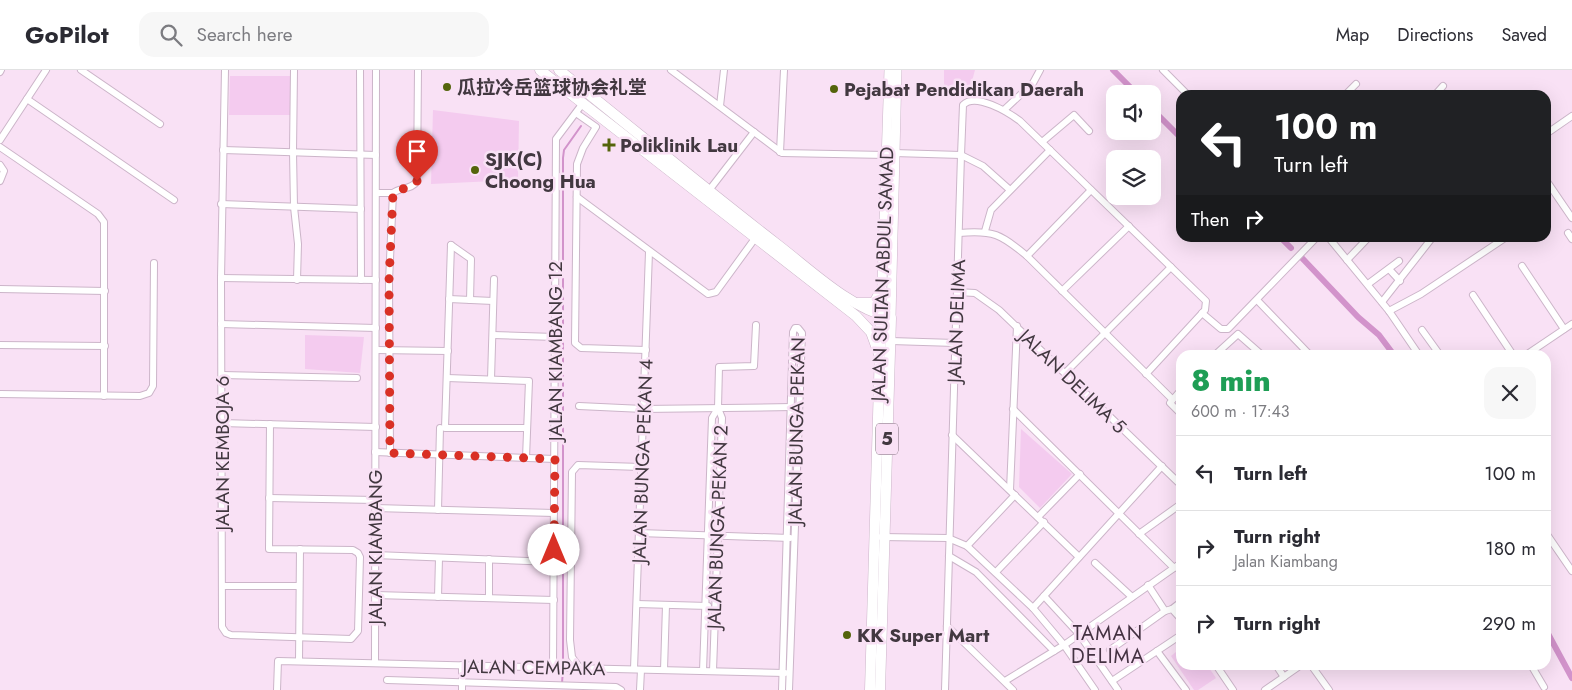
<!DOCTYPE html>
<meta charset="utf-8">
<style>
:root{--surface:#fff;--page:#f7f7f7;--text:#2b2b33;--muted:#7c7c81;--line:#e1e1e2}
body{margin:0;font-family:Jost,"Noto Sans SC",sans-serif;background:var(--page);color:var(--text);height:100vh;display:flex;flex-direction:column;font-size:19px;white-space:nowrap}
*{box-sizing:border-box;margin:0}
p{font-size:16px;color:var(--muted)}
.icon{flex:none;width:28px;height:28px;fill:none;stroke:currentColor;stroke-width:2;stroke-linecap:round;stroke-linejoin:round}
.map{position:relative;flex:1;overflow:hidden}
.side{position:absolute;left:1176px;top:280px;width:375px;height:320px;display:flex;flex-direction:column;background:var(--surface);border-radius:15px;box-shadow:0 5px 20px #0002}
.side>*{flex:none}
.hud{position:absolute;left:1176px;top:20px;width:375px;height:152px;border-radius:15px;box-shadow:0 5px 20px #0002;background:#202124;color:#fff;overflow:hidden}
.fabs{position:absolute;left:1106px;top:15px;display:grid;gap:10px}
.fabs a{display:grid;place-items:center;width:55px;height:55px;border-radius:10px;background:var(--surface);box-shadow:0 5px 20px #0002;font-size:25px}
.pin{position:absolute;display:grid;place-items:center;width:42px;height:42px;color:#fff;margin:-51px -21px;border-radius:50% 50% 50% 0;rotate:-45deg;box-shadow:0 0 5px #0007}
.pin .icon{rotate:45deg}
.me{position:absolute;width:55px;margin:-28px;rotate:0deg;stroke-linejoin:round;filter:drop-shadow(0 0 4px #0008)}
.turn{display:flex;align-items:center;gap:18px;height:105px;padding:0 15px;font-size:22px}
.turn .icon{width:65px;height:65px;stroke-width:2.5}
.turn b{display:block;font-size:35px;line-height:42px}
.then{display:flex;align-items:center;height:48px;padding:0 15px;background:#0003;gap:10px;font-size:19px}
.round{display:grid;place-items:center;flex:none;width:52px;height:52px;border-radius:15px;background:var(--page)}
.headline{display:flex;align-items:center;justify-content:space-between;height:85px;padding:0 15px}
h1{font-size:30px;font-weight:800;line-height:38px;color:#1e9e55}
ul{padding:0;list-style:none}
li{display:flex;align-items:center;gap:15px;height:75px;padding:0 15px;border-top:1px solid var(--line)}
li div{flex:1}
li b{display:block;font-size:19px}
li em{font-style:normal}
header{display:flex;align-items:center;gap:30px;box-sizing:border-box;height:70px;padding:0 25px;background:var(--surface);border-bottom:1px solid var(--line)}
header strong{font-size:24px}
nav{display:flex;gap:28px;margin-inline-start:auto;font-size:18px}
.search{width:350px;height:45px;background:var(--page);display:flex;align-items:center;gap:12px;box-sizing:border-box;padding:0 18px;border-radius:15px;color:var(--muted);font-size:19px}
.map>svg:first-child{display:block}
.green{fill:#f4cbef}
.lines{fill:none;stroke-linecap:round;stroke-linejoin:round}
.stream{stroke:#d293cb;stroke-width:2}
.canal{stroke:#d293cb;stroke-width:6}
.minor-casing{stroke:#ccb5c9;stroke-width:8}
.major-casing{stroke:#ccb5c9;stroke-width:10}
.highway-casing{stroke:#ccb5c9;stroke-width:11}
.minor{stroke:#fff;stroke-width:6}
.major{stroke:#fff;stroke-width:9}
.highway{stroke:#fff;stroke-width:10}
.route{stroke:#d93025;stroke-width:9;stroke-dasharray:0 16.2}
.poi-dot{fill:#54640b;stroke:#f9e1f5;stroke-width:2}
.labels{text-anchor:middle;stroke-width:5;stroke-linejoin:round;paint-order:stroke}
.shield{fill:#f9e1f5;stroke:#796b76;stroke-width:1}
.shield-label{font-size:18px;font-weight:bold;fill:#423840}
.poi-label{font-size:19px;font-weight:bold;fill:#423840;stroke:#f9e1f5;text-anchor:start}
.street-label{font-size:19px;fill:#423840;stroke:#f9e1f5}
.neighbourhood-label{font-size:20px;letter-spacing:1px;fill:#443242;stroke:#f9e1f5}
</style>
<header>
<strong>GoPilot</strong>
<div class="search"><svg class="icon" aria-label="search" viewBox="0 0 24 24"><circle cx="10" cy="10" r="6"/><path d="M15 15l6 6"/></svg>Search here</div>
<nav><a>Map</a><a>Directions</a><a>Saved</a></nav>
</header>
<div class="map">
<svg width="1572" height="620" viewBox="0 0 1572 620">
<rect width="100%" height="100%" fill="#f9e1f5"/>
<g class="green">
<path d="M944,0H975L968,26L944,24Z"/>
<path d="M230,6H290V45H229Z"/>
<path d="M433,40L519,51L518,110L431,114Z"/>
<path d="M305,265L364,267L360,303L305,299Z"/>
<path d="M1021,359L1072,404L1040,438L1019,417Z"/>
<path d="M1181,578V595H1207L1216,608L1198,620H1194L1171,586Z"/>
</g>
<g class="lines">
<g class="stream">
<path d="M563,595V88L564,80L581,56"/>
<path d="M562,613L563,600"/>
</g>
<g class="canal">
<path d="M1113,0L1137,24"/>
<path d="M1152,39L1181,68"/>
<path d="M1281,168L1291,178"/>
<path d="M1302,188L1358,247L1379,265L1394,285"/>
<path d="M1546,560L1572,608"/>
</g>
<defs>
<g id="minor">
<path d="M81,0L160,54"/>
<path d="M225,0L221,208L222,557L226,563L231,565L351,569L358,561L360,487L358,483L353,480L269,479L270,354"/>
<path d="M294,0L293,82L294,137L298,174L297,210"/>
<path d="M360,0L361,210"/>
<path d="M671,0L782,83L886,85"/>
<path d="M1163,0L1188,25"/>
<path d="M0,2L1,0"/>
<path d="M1345,25L1356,14"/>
<path d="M1435,25L1443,16"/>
<path d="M27,29L174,130"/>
<path d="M720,36L724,0"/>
<path d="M1004,40L1033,13L1040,0"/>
<path d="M576,43L596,57L583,78L577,94L575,273L581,278L646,280"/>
<path d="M1546,64L1572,46"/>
<path d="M0,70L46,0"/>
<path d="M1042,72L1074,45L1089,61"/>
<path d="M0,77L98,144L104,152V326"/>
<path d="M223,80L376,85"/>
<path d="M780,82L784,0"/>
<path d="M894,83L961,85L983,96L1010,120"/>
<path d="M0,95L4,101L0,111"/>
<path d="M1546,110L1572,148"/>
<path d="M377,123H393C400,117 412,120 417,111L418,0"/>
<path d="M707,123L754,62"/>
<path d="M577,127L708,224L716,222L756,167"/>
<path d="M221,134L361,139"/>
<path d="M985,161L991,140L1050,80"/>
<path d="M959,163C993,160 1001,164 1027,186L1172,329"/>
<path d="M1568,163L1572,169"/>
<path d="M1329,168L1389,241L1419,285"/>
<path d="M451,175L445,358H527"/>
<path d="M451,175L471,189L470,230"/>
<path d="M1027,186L1091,120"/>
<path d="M1347,190L1368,168"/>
<path d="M1522,196L1564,259"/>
<path d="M1389,199L1400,211"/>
<path d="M221,208L376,210"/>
<path d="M1368,214L1399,191"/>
<path d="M0,219L105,221"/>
<path d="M1062,221L1129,156"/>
<path d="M957,222L975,223L999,240L1181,415"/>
<path d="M1473,225L1513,285"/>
<path d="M449,229L493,231"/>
<path d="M1257,230L1310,285"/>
<path d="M1382,232L1432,168"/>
<path d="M1389,241L1421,224L1505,168"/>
<path d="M1202,243L1221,259H1228L1316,168"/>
<path d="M221,254L376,258"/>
<path d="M1422,260L1440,285"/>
<path d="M493,265L555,267"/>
<path d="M891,271L955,273"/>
<path d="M0,275L105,276"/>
<path d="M376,280L448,281"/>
<path d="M1215,285L1238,264L1262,285"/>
<path d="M1526,285L1572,254"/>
<path d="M1065,303L1171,197"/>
<path d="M222,305L357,308"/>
<path d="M447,308L529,311L526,388"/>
<path d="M491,309L494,209"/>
<path d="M1181,320L1170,333L1181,344"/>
<path d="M0,324L140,326L149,323L153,316L154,193"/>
<path d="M579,336L643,339L793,337"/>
<path d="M1013,339L1174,498"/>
<path d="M222,353L376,357"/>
<path d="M952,365L1079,487"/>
<path d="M375,382L555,389"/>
<path d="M390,383L389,211L393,123"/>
<path d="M1010,420L1017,256"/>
<path d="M269,428L375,430"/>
<path d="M375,438L554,443"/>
<path d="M438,440L440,358"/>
<path d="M1038,447L1080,404"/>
<path d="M639,463L790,468"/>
<path d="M1546,463L1572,501"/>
<path d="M1139,464L1181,434"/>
<path d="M881,467L948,468L967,476L1033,538L1064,575L1095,620"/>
<path d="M967,476L1015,425"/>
<path d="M375,485L554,492"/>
<path d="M949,486L976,502L1054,581"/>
<path d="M1095,493L1132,527"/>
<path d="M996,502L1044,452"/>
<path d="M1148,515L1165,541L1172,539L1181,549"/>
<path d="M222,516H299"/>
<path d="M375,525L554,530"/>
<path d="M1044,526L1079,564L1118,620"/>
<path d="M438,527L439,488"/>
<path d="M489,528V489"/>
<path d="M637,534L708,536"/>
<path d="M1033,538L1162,396"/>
<path d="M1172,539L1181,532"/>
<path d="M947,556L1013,620"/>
<path d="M1110,580L1165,541"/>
<path d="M1157,581L1186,620"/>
<path d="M299,591L300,479"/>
<path d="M375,593L376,0"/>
<path d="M1216,595L1233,620"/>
<path d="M1276,595L1284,607"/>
<path d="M1311,595L1329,620"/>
<path d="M1531,595L1544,617"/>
<path d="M553,598L556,69L583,33"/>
<path d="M580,598L572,587L570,570L572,402L578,395L641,397"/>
<path d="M634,599L649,182"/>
<path d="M664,600L666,535"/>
<path d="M703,601L712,348L718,338"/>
<path d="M713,601L722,348L718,338L719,297L754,296L756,255"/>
<path d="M387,610L616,617L621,620"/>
<path d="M1005,611L1064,575L1181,493"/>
<path d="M1112,611L1181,565"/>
<path d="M277,620L278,591L785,603"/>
<path d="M462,620V595"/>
<path d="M640,620L641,600"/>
<path d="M782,620L793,262L795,258H798L802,263L789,620"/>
<path d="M945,620L961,85L963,35C975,22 1008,42 1020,51L1206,231L1205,240L1146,304"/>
<path d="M1265,620L1301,595"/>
</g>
<g id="major">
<path d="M881,245L889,0"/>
<path d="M891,248L897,0"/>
</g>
<g id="highway">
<path d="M540,0L856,246L871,262L879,284"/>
<path d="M559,0C632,58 704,118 778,175C813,202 847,236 891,248L880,620"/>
<path d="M858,233H874L881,220"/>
<path d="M870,620L881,245"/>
</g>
</defs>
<use href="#minor" class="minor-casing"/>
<use href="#major" class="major-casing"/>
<use href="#highway" class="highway-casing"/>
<use href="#minor" class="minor"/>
<use href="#major" class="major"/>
<use href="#highway" class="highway"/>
</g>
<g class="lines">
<path class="route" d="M417,111C412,120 400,117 393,123L389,211L390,383L555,389L554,480"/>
</g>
<g class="poi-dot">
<circle cx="447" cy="17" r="5"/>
<circle cx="834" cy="19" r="5"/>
<path d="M606.5 67.5h5v5h5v5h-5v5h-5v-5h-5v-5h5z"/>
<circle cx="475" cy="100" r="5"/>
<circle cx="847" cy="565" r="5"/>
</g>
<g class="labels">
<rect class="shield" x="876" y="353.5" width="22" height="31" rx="4"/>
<g class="shield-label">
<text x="887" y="375">5</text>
</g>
<g class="poi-label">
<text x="457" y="24">瓜拉冷岳篮球协会礼堂</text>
<text x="844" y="26">Pejabat Pendidikan Daerah</text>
<text x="620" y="82">Poliklinik Lau</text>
<text x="485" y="96">SJK(C)<tspan x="485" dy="22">Choong Hua</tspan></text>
<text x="857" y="572">KK Super Mart</text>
</g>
<g class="street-label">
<text transform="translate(882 204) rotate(-88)" y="7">JALAN SULTAN ABDUL SAMAD</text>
<text transform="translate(956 251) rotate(-88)" y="7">JALAN DELIMA</text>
<text transform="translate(555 281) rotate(-90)" y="7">JALAN KIAMBANG 12</text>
<text transform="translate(1073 311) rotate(44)" y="7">JALAN DELIMA 5</text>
<text transform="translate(796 361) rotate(-89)" y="7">JALAN BUNGA PEKAN</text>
<text transform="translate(222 383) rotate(-90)" y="7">JALAN KEMBOJA 6</text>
<text transform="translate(642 391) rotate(-88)" y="7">JALAN BUNGA PEKAN 4</text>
<text transform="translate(717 457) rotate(-88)" y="7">JALAN BUNGA PEKAN 2</text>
<text transform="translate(375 477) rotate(-90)" y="7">JALAN KIAMBANG</text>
<text transform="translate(534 597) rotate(1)" y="7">JALAN CEMPAKA</text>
</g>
<g class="neighbourhood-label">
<text x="1108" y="570">TAMAN<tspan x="1108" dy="23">DELIMA</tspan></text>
</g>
</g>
</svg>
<div class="fabs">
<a><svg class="icon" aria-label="sound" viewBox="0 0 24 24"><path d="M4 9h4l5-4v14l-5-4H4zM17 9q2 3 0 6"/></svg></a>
<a><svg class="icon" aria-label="layers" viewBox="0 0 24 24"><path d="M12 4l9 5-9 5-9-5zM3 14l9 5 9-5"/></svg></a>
</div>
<div class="pin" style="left:417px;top:111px;background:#d93025"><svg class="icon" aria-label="arrive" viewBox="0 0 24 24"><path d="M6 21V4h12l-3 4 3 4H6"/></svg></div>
<svg class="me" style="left:554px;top:480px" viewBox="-20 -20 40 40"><circle r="19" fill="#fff"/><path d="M0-13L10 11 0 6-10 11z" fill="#d93025"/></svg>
<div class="hud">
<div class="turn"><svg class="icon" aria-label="left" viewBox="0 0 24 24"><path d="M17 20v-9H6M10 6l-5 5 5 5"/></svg><div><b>100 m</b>Turn left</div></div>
<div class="then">Then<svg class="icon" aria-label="right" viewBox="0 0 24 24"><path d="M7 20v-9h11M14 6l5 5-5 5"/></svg></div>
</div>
<section class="side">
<div class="headline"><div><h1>8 min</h1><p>600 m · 17:43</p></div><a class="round"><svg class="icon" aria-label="close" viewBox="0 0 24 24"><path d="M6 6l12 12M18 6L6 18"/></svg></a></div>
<ul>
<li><svg class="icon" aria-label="left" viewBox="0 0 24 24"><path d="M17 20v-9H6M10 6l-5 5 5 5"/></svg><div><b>Turn left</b></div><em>100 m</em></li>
<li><svg class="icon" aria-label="right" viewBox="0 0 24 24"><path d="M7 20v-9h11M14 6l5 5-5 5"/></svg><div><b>Turn right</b><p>Jalan Kiambang</p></div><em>180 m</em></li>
<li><svg class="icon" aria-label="right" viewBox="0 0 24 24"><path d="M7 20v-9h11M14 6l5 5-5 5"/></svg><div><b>Turn right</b></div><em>290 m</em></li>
</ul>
</section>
</div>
